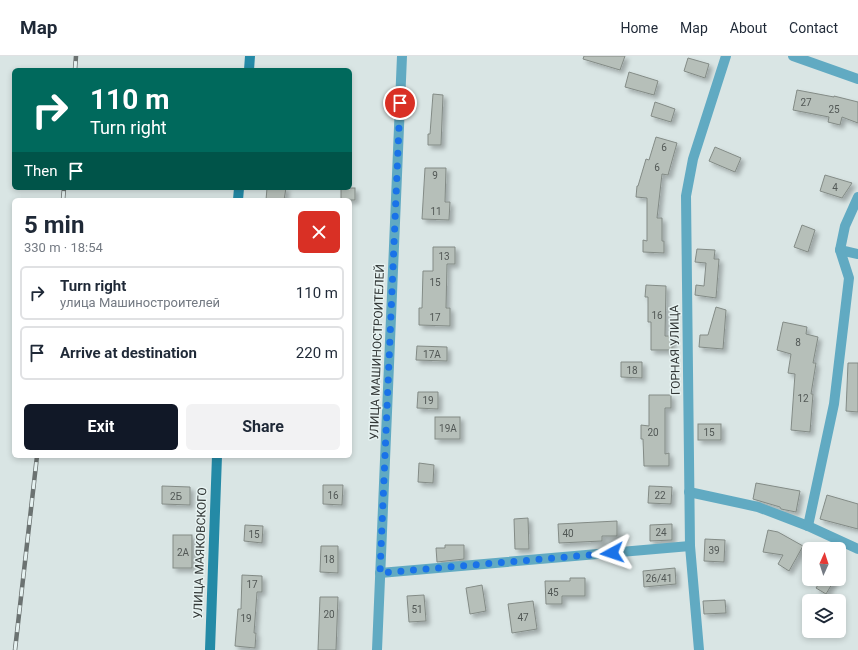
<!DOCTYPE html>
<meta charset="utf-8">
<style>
:root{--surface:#fff;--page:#f2f2f3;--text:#1f2937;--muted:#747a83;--line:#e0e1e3;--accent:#111827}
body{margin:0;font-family:Roboto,sans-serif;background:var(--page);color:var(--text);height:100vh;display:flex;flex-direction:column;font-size:15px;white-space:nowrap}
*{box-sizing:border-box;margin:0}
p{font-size:13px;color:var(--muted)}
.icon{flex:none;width:22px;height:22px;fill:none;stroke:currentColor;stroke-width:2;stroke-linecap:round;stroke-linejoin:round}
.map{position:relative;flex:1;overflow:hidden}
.side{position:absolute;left:12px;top:142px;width:340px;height:260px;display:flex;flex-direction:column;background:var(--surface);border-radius:6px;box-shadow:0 2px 6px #0003}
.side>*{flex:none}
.hud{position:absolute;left:12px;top:12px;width:340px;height:122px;border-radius:6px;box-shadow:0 2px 6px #0003;background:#00695c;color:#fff;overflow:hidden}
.needle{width:26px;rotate:3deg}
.tools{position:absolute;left:802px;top:486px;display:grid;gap:8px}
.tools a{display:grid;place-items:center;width:44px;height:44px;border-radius:6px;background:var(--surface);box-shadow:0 2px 6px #0003;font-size:20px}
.pin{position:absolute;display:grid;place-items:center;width:34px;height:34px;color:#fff;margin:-17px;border:2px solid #fff;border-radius:50%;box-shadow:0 1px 4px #0007}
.me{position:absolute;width:44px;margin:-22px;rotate:265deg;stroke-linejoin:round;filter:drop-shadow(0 0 3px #0008)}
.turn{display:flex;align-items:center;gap:14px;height:84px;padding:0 12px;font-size:18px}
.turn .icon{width:52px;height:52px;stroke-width:2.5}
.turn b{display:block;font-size:28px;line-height:34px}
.then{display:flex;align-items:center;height:38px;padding:0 12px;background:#0003;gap:8px;font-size:15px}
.round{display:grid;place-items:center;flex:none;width:42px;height:42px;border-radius:6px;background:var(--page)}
.head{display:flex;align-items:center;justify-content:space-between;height:68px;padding:0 12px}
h1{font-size:24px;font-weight:700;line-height:30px}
.button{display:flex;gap:8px;margin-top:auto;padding:8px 12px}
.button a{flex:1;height:46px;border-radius:6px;background:var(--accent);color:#fff;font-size:16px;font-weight:700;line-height:46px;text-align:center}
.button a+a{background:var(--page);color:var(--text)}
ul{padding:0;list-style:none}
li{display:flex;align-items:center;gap:12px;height:54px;margin:0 8px 6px;padding:0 4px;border:2px solid var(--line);border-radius:6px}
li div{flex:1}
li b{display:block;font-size:15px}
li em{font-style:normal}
header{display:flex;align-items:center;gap:24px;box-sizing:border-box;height:56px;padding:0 20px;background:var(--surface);border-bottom:1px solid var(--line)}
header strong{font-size:19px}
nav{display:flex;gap:22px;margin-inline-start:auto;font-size:14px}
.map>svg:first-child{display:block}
.building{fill:#b6bfb9;stroke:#838b86;filter:url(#shadow)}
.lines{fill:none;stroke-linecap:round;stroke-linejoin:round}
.minor{stroke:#61aac2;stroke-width:10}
.tertiary{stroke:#61aac2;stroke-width:10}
.secondary{stroke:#248aa6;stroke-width:10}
.rail-casing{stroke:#6b7271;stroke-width:4.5}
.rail{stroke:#e6f2f1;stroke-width:3;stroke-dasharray:9;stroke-linecap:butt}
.route{stroke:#1a73e8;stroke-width:7;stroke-dasharray:0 12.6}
.labels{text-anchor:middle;stroke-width:3;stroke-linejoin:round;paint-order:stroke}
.number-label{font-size:10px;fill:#525856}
.street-label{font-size:12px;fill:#313635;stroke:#e6f2f1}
</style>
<header>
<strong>Map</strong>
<nav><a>Home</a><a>Map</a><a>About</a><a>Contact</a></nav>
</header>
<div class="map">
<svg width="858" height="594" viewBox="0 0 858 594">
<defs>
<filter id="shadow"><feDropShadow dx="3.5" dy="3.5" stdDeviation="2" flood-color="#0004"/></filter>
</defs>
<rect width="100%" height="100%" fill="#d9e5e4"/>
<g class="building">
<path d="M584,0H625L620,14L583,3Z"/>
<path d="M688,2L709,8L705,22L684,15Z"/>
<path d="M629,16L658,25L654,39L625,31Z"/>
<path d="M797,34L834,41V40L858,46V67L842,61L840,69L828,66L829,61L793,54Z"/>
<path d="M433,38L443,39L441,89H428V78H430Z"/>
<path d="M655,46L675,53L671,66L651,60Z"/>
<path d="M656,81L677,87L668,119L662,118L657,162H662V185H664V197L643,196V184L647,185V142L636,141L637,130H638L646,103L649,104Z"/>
<path d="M715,91L741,102L735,116L709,105Z"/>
<path d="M425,112H446L445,146H450L449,164L422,163Z"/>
<path d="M825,119L852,127L842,142L820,135Z"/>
<path d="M267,132H286L284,144H266Z"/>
<rect x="341" y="132" width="14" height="12"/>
<path d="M802,169L815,174L808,196L794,191Z"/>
<path d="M433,191H455V208H447L446,252H450V270L419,269V252H422L423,215H433Z"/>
<path d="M697,193L715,194L714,203H719L716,242L695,239L696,229L704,230L706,207L695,206Z"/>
<path d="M646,229L666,230L665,280H672V294H651V266H648V241H645Z"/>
<path d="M716,251L726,254L723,293L699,291L700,279H708Z"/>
<path d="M783,266L807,271L806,278L818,281L813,307H816L811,338H813L810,376L791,374L795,318L788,317L791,298L777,294Z"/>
<path d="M417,290L447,291V305L416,304Z"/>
<path d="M621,306H642V322L621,321Z"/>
<path d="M848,307H858V356L846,355Z"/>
<path d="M418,336H438V353L417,352Z"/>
<path d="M649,339H671V352H665V398L669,397V410H644L643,383H641V369L649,370Z"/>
<rect x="435" y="361" width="25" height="22"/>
<rect x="698" y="368" width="23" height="16"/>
<path d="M419,407L434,409L433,427L418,426Z"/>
<path d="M756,427L800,435L796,456L781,453L780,451L753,443Z"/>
<path d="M323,429H343L342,449L323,448Z"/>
<path d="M162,430L190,431V449L162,448Z"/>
<path d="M649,430L672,431L671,448L648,447Z"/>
<path d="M827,439L858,448V473L820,463Z"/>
<path d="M528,462L529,493H515L514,463Z"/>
<path d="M617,465V480H602V485L559,487L558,468Z"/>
<path d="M672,468V484L650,485V469Z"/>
<path d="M245,469L263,470L262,487L244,485Z"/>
<path d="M768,474L778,476L803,490L789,515L778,508L783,499L763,496Z"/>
<rect x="173" y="479" width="19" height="33"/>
<path d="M705,483L725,484L724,506L704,505Z"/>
<path d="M445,489H464V503L437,506L436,492H445Z"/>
<path d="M321,490H338V517L320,516Z"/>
<path d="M675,512L676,528L644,531L643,515Z"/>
<path d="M242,519L262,520V536H257L254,577H256L255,592L235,590L238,553H241Z"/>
<path d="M570,522H585V540H562V548H546L545,525H570Z"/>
<path d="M822,523H835L826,538L816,532Z"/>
<path d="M482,529L486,555L470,558L466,532Z"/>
<path d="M424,539L426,565L409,566L407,540Z"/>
<path d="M320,541H338L336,594H318Z"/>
<path d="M725,544L726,557L704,558L703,545Z"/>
<path d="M533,545L537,573L512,577L508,548Z"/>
</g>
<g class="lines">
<g class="minor">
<path d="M840,194L858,198"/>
<path d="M689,436L758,451L808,470L858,493"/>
<path d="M808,470L834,348L849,222L840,194L845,170L858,141"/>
<path d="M380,517L690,490"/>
<path d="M377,594L402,0"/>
<path d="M699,594L690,490L686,140L693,103L726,0"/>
</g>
<path class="tertiary" d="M793,0L858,23"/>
<g class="secondary">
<path d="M249,14L250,0"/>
<path d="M238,144L239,132"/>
<path d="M210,594L217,400"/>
</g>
<defs>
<g id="rail">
<path d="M75,14L76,0"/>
<path d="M63,144L64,132"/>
<path d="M15,594L37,400"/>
</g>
</defs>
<use href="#rail" class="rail-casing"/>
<use href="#rail" class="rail"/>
</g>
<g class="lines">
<path class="route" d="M400,47L380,517L612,497"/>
</g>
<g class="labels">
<g class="number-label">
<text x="806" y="50">27</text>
<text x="834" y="57">25</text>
<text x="664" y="95">6</text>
<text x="657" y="115">6</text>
<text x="435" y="123">9</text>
<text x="835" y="135">4</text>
<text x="436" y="159">11</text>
<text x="444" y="204">13</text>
<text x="435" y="230">15</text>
<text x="657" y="263">16</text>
<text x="435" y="265">17</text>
<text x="798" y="290">8</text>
<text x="432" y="302">17А</text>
<text x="632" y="318">18</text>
<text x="803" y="346">12</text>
<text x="428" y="348">19</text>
<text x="448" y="376">19А</text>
<text x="653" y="380">20</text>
<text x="709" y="380">15</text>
<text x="333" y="443">16</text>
<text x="660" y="443">22</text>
<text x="176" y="444">2Б</text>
<text x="661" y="480">24</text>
<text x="568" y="481">40</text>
<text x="254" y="482">15</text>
<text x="714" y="498">39</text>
<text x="183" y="500">2А</text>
<text x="329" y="507">18</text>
<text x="659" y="526">26/41</text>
<text x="252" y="532">17</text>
<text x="553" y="540">45</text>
<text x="417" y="557">51</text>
<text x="329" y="562">20</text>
<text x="523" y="565">47</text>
<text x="246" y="566">19</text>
</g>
<g class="street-label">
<text transform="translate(675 294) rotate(-91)" y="4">ГОРНАЯ УЛИЦА</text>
<text transform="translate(377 296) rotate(-88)" y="4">УЛИЦА МАШИНОСТРОИТЕЛЕЙ</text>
<text transform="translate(200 497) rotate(-88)" y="4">УЛИЦА МАЯКОВСКОГО</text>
</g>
</g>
</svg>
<div class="tools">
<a><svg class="needle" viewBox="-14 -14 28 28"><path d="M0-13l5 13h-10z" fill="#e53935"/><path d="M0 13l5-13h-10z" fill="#747a83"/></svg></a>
<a><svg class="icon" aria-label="layers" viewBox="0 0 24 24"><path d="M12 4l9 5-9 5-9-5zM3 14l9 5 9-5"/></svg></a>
</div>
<div class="pin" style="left:400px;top:47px;background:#d93025"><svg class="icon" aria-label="arrive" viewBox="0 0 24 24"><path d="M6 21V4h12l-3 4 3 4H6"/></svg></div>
<svg class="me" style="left:612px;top:497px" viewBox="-20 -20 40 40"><path d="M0-17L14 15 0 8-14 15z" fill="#1a73e8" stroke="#fff" stroke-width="4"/></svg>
<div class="hud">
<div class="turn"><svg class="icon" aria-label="right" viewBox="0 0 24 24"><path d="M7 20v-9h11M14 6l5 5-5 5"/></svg><div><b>110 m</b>Turn right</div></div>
<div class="then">Then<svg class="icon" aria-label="arrive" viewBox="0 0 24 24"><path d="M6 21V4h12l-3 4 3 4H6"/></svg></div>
</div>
<section class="side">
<div class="head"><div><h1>5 min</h1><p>330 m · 18:54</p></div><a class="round" style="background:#d93025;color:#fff"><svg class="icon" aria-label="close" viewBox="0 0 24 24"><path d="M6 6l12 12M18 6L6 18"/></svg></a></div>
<ul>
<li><svg class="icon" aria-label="right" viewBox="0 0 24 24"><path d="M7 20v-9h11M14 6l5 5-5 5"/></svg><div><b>Turn right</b><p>улица Машиностроителей</p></div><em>110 m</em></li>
<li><svg class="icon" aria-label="arrive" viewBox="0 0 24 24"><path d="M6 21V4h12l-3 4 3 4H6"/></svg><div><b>Arrive at destination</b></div><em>220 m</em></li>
</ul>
<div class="button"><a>Exit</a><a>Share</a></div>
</section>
</div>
